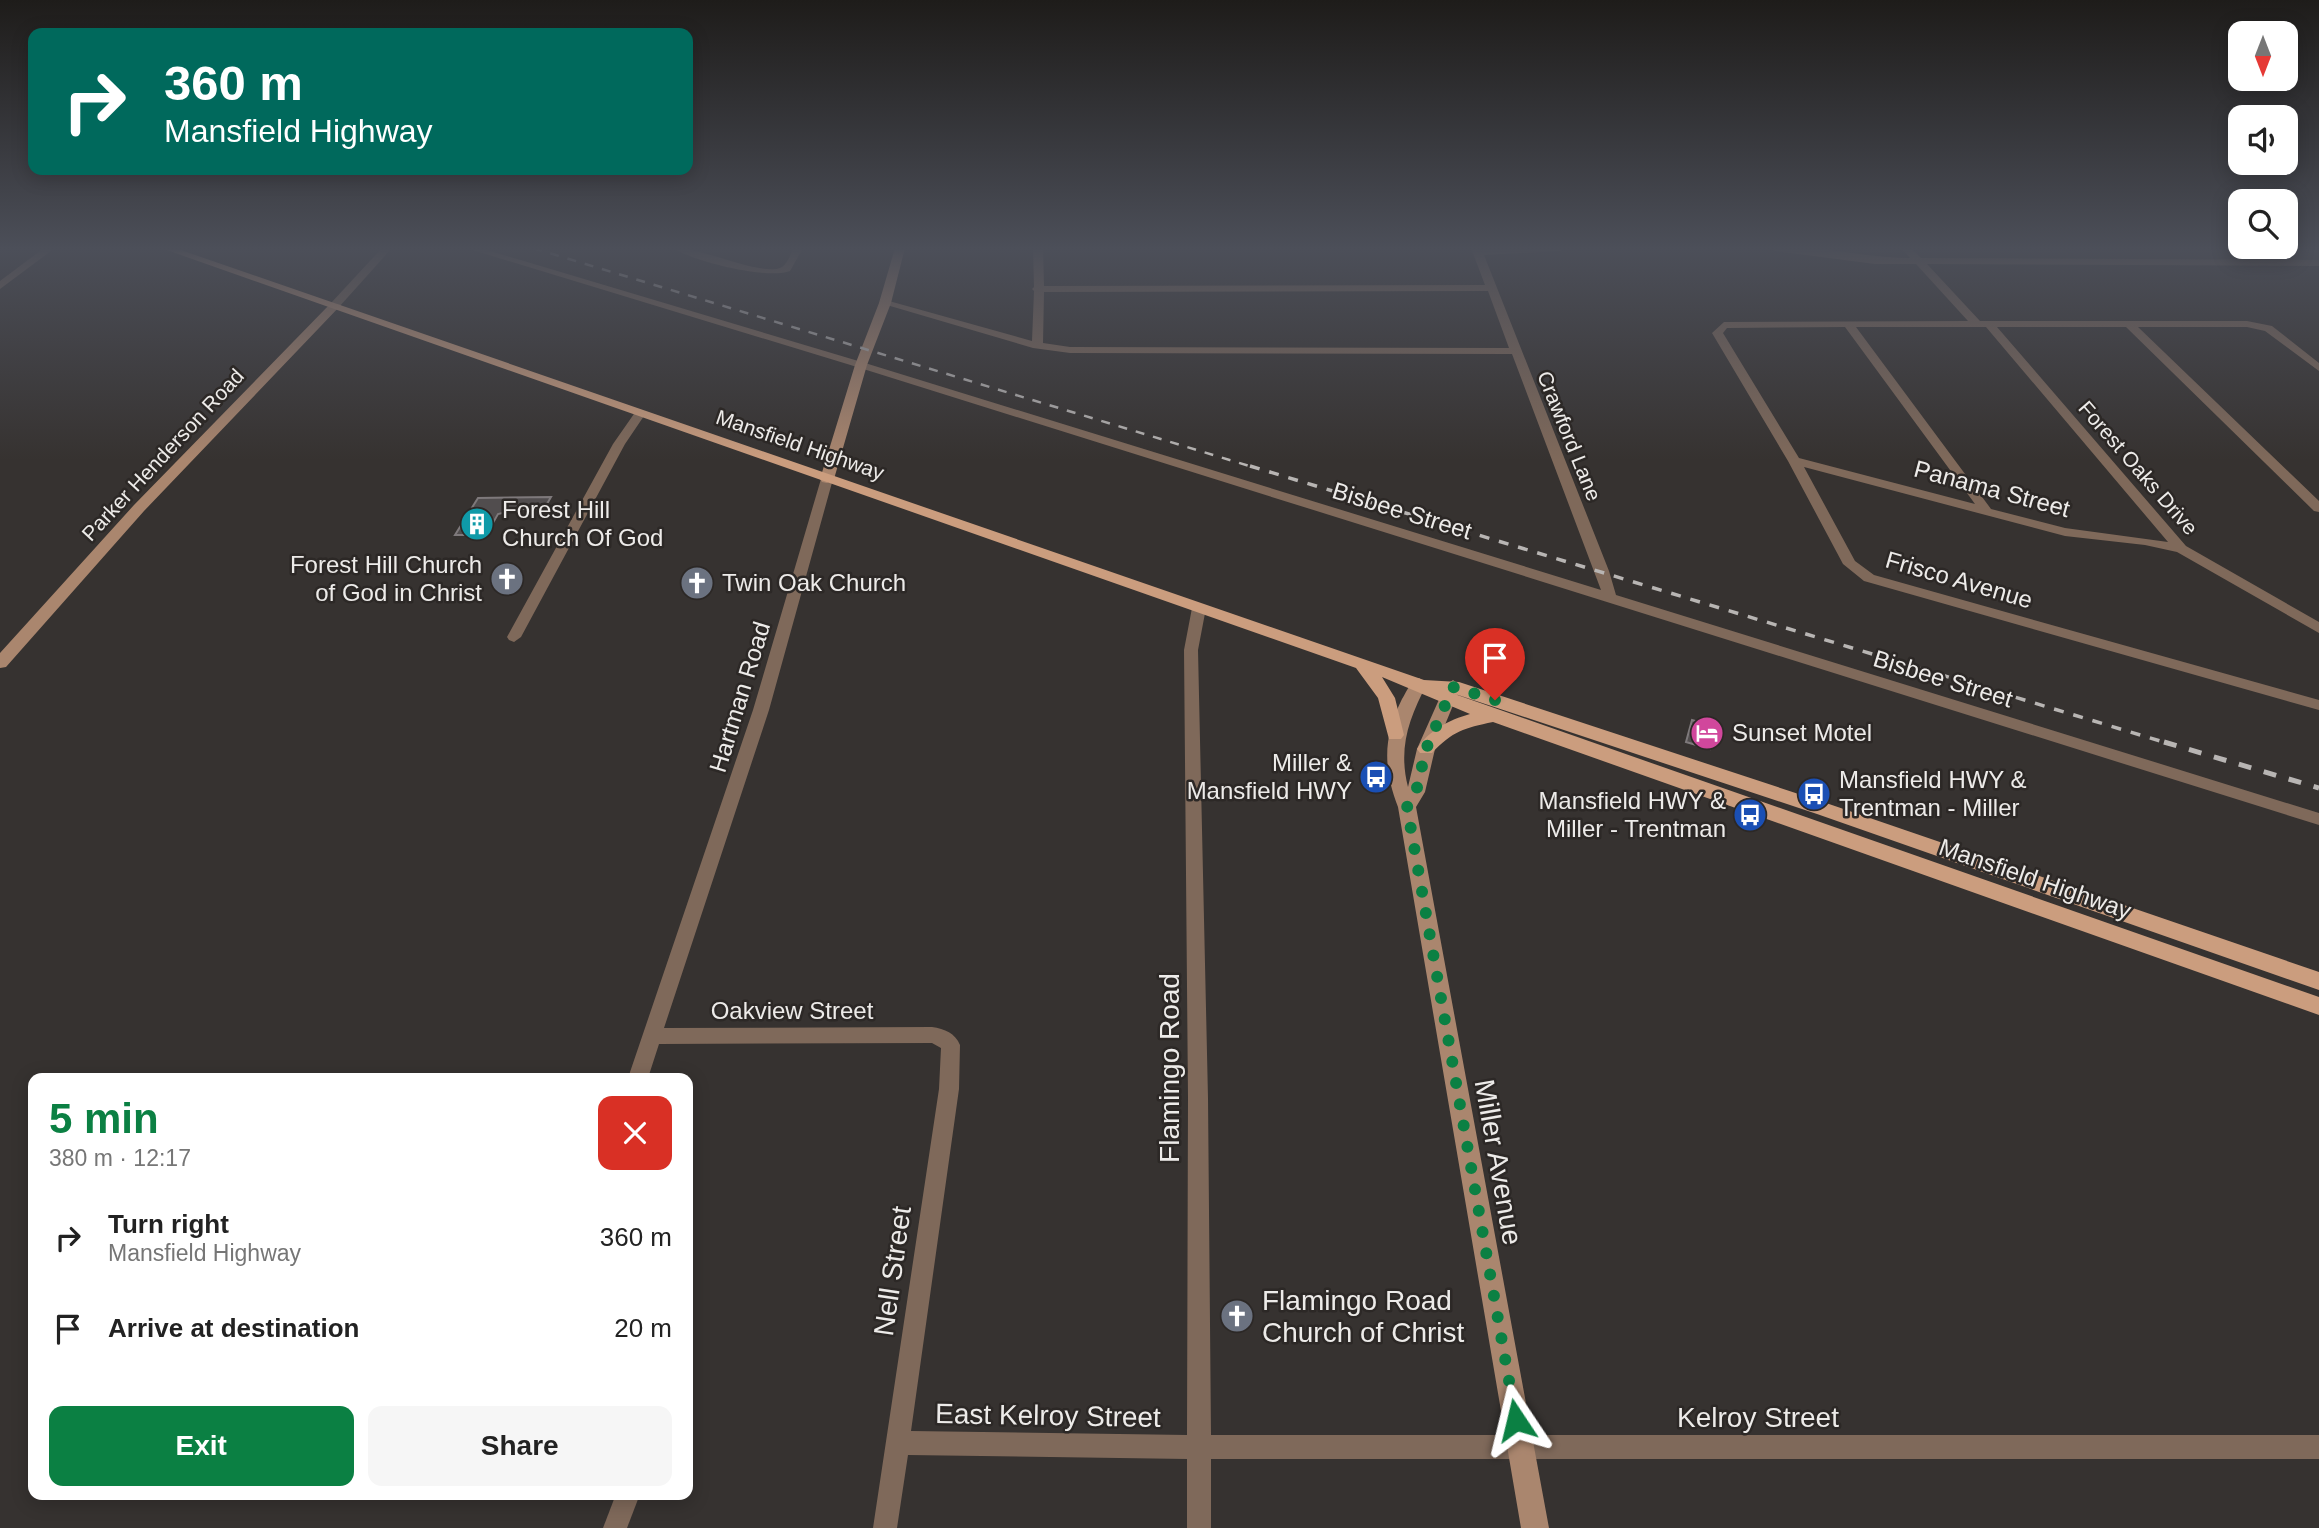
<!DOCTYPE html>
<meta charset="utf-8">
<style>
:root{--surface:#fff;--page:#f6f6f6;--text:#222;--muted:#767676;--accent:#0b8043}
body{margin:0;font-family:Arial,sans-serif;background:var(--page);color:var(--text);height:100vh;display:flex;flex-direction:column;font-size:26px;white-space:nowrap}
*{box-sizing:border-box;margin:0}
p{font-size:23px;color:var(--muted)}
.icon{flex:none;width:38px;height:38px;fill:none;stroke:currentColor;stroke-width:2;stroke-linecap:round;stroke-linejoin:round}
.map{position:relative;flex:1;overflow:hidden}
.drawer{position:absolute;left:28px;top:1073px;width:665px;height:427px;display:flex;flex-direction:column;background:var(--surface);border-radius:14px;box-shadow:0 4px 18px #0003}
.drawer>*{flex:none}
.banner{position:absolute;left:28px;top:28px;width:665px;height:147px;border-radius:14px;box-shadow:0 4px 18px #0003;background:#00695c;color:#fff;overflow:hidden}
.needle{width:46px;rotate:180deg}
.controls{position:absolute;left:2228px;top:21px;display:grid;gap:14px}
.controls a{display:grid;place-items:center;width:70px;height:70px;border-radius:14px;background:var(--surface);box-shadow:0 4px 18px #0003;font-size:35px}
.pin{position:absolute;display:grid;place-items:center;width:60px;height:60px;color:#fff;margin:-72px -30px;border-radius:50% 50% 50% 0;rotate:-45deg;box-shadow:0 0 7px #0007}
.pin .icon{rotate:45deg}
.me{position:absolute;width:77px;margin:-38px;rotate:350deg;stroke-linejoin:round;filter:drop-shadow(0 0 5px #0008)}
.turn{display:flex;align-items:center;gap:24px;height:147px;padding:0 21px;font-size:32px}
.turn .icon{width:91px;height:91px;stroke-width:2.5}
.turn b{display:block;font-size:49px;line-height:60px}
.round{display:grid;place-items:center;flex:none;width:74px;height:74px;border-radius:14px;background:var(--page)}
.head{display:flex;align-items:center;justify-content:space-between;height:119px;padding:0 21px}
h1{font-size:42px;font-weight:600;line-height:52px;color:var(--accent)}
.primary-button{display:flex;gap:14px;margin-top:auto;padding:14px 21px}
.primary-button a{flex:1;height:80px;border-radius:14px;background:var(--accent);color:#fff;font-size:28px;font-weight:600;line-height:80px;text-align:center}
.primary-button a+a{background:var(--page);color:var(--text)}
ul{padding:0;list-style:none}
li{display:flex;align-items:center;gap:21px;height:91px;padding:0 21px}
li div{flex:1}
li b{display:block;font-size:26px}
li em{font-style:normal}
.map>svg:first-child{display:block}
.building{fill:#514d4e;stroke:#7e797b;stroke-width:2}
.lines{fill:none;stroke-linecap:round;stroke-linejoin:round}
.street{fill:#7f695a;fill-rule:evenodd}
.secondary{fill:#aa866e;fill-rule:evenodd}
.primary{fill:#cb9d7e;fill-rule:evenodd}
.rail-far2{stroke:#b8b5b3;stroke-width:2.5;stroke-dasharray:9 9;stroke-linecap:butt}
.rail-far1{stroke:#b8b5b3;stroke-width:3.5;stroke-dasharray:10 10;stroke-linecap:butt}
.rail{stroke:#b8b5b3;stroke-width:5;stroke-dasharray:13 13;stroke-linecap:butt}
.route{stroke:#0b8043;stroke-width:12;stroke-dasharray:0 21.6}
.labels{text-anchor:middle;stroke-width:5;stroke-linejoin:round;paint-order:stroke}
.far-street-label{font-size:21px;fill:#edebe9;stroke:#2c2826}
.street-label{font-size:24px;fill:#edebe9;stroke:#2c2826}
.poi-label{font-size:24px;fill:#edebe9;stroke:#2c2826;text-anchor:start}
.near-street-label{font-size:28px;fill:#edebe9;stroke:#2c2826}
.near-poi-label{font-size:28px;fill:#edebe9;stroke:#2c2826;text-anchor:start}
</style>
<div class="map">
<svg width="2319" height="1528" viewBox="0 0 2319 1528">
<rect width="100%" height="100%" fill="#363230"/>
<g class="building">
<path d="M551,497L544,509H519L498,514L486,535H455L478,498Z"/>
<path d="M1692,720L1715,727L1710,749L1686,742Z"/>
</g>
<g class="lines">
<g class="street">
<path d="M44,248H55L0,289V281Z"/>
<path d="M382,248H392L339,307H331V303Z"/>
<path d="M466,248H480L865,363L1601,590L1512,354L1070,353L1033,348L880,303L889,301L1032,341L1034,291L1032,289L1034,287L1033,248H1043L1044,286L1485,285L1471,248H1565L1560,251L1484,255L1609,571L1616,595L2319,813V825L857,367ZM1488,291L1509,348L1070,347L1043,343L1044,292Z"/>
<path d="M673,248C699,246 764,278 782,267C788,263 791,253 793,248H803L790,271C768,280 692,261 673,248Z"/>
<path d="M1770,248C1815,244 1864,258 1910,258L1901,248H1911L1921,258L2319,260V266L1927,264L1980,321H2247L2272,326L2319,363V371L2265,331L2247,327H2138L2319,501V512L2314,511L2126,327H1997L2186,546L2319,622V633L2177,552L2145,545L2065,536L1804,467L1855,561L1874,575L2319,700V710L1864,581L1843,564L1788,461L1712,333L1724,322L1968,321L1916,264H1875L1775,251ZM1845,327L1975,504L1799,458L1723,333L1727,328ZM1856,327H1986L2168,542L2065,528L1991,509Z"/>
<path d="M640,409L646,413L625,444L521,637L514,642L509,640L507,637L613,444L636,411Z"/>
<path d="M827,475L833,479L769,710L664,1028L932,1027C945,1029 955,1033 960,1045L959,1089L911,1431L1187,1435L1188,1098L1184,650L1192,608L1199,603L1206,608L1198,650L1208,1098L1211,1435H2319V1459H1211V1528H1187V1459L908,1455L897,1528H873L939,1089L941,1048L932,1043L659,1044L648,1078H628L753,710L821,479Z"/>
<path d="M616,1494H640L627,1528H603Z"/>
</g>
<g class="secondary">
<path d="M895,248H905L891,303L867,365L834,479L827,483L822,482L820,479L855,365L879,303Z"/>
<path d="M331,303L341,305L144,511L6,667L0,668V653L134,505Z"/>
<path d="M1419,678L1427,684C1409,718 1398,748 1408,787L1417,749L1445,686L1453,680L1461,686L1435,749L1425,792L1416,807L1549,1528H1521L1398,807C1383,768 1383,737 1402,699C1407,691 1410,681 1419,678Z"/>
</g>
<path class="primary" d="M161,248H175L1424,680L1459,682L1829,804L2319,972V990L1817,814L1446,691L2319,997V1015L1493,722C1464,728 1453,731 1432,753H1420L1417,749C1429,730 1449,720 1470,714L1382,677L1395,698L1404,735L1401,739H1389L1378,698L1356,668Z"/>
<path class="rail-far2" d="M533,248L1256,468"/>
<path class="rail-far1" d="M1250,466L2170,744"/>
<path class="rail" d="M2164,742L2319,788"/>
</g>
<linearGradient id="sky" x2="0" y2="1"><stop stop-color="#1e1c1a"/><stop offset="0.54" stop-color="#4c4f59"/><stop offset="1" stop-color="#4c4f59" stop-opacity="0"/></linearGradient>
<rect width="2319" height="461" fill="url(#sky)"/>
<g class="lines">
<path class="route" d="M1495,700L1453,687L1426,749L1416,792L1407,807L1516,1420"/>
</g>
<defs>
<symbol id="building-disc" viewBox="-11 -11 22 22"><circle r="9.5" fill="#0f9aa8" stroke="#2c2826"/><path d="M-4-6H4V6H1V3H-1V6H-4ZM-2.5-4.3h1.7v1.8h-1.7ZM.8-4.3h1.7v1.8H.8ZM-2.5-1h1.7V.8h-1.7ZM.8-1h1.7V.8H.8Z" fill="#fff"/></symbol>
<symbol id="church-disc" viewBox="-11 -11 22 22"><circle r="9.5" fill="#6b7280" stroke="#2c2826"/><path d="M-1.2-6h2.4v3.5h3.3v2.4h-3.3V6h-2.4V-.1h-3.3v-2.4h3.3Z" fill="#fff"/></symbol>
<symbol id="hotel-disc" viewBox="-11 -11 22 22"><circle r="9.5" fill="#d1479c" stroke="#2c2826"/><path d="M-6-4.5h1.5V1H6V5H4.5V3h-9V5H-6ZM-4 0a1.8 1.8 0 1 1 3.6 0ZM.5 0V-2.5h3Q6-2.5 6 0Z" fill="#fff"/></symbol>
<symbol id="bus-disc" viewBox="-11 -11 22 22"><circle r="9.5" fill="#1a4fb4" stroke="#2c2826"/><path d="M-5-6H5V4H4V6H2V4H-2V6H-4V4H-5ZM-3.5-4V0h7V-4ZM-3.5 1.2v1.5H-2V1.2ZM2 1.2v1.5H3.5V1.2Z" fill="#fff"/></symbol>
</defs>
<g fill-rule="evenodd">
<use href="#building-disc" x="458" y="505" width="38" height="38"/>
<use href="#church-disc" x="488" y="560" width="38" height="38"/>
<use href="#church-disc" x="678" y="564" width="38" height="38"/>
<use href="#hotel-disc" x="1688" y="714" width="38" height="38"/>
<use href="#bus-disc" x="1357" y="758" width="38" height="38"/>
<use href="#bus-disc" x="1795" y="775" width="38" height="38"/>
<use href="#bus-disc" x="1731" y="796" width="38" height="38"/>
<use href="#church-disc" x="1218" y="1297" width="38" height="38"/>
</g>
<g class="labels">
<g class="far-street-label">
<text transform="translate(1569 436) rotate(68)" y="7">Crawford Lane</text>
<text transform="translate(800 445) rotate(19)" y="7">Mansfield Highway</text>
<text transform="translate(163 455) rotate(-47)" y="7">Parker Henderson Road</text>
<text transform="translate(2138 468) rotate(49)" y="7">Forest Oaks Drive</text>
</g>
<g class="street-label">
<text transform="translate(1992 489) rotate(15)" y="8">Panama Street</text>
<text transform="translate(1402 511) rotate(17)" y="8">Bisbee Street</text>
<text transform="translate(1959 580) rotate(16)" y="8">Frisco Avenue</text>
<text transform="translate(1943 679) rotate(17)" y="8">Bisbee Street</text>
<text transform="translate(740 697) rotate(-73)" y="8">Hartman Road</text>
<text transform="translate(2035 879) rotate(19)" y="8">Mansfield Highway</text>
<text x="792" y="1019">Oakview Street</text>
</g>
<g class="poi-label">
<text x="502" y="518">Forest Hill<tspan x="502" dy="28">Church Of God</tspan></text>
<text x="482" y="573" text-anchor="end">Forest Hill Church<tspan x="482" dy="28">of God in Christ</tspan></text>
<text x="722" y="591">Twin Oak Church</text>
<text x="1732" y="741">Sunset Motel</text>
<text x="1352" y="771" text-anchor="end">Miller &amp;<tspan x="1352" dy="28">Mansfield HWY</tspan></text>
<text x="1839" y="788">Mansfield HWY &amp;<tspan x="1839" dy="28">Trentman - Miller</tspan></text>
<text x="1726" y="809" text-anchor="end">Mansfield HWY &amp;<tspan x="1726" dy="28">Miller - Trentman</tspan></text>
</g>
<g class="near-street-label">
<text transform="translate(1169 1068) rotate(-90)" y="10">Flamingo Road</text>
<text transform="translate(1499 1162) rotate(80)" y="10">Miller Avenue</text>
<text transform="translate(892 1271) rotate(-82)" y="10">Nell Street</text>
<text transform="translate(1048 1415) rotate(1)" y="10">East Kelroy Street</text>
<text x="1758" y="1427">Kelroy Street</text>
</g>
<g class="near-poi-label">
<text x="1262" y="1310">Flamingo Road<tspan x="1262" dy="32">Church of Christ</tspan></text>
</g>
</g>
</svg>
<div class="controls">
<a><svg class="needle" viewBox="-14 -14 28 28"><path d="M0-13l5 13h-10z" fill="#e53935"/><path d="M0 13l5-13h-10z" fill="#767676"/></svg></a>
<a><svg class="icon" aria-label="sound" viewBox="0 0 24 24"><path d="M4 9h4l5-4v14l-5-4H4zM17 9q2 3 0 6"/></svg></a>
<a><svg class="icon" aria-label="search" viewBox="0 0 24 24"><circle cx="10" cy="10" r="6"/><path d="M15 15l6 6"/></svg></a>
</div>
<div class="pin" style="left:1495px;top:700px;background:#d93025"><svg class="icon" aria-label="arrive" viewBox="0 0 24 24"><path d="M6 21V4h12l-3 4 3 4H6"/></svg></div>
<svg class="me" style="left:1516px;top:1420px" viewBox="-20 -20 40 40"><path d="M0-17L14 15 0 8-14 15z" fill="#0b8043" stroke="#fff" stroke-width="4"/></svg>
<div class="banner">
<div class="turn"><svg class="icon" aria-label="right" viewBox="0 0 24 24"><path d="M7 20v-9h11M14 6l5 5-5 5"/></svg><div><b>360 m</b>Mansfield Highway</div></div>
</div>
<section class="drawer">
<div class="head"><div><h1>5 min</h1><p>380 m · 12:17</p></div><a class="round" style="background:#d93025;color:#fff"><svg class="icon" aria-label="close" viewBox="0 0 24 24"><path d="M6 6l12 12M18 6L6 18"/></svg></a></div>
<ul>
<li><svg class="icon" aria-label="right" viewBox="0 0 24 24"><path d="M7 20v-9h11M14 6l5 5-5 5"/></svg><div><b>Turn right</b><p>Mansfield Highway</p></div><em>360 m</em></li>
<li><svg class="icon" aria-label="arrive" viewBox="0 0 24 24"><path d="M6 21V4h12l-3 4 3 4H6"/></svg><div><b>Arrive at destination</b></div><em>20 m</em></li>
</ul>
<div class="primary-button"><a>Exit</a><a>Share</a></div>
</section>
</div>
